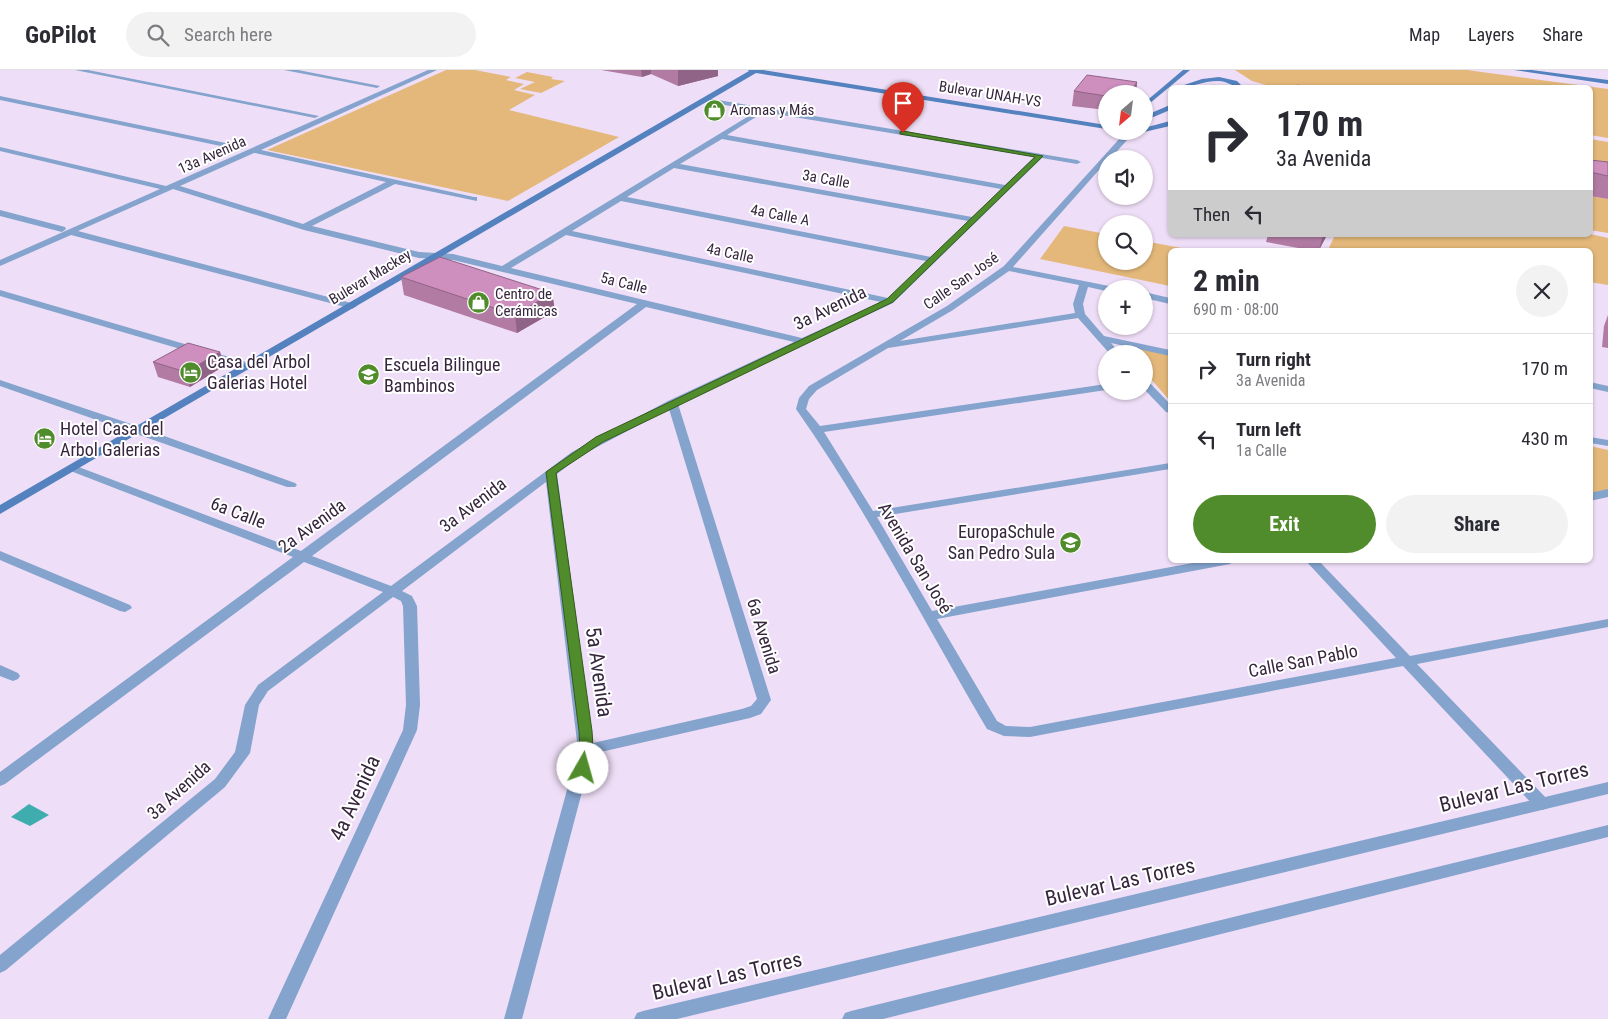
<!DOCTYPE html>
<meta charset="utf-8">
<style>
:root{--surface:#fff;--page:#f2f2f3;--text:#2b2b33;--muted:#7c7c81;--line:#e1e1e2;--accent:#508c2b}
body{margin:0;font-family:"Roboto Condensed",sans-serif;background:var(--page);color:var(--text);height:100vh;display:flex;flex-direction:column;font-size:19px;white-space:nowrap}
*{box-sizing:border-box;margin:0}
p{font-size:16px;color:var(--muted)}
.icon{flex:none;width:28px;height:28px;fill:none;stroke:currentColor;stroke-width:2;stroke-linecap:round;stroke-linejoin:round}
.map{position:relative;flex:1;overflow:hidden}
.panel{position:absolute;left:1168px;top:178px;width:425px;height:315px;display:flex;flex-direction:column;background:var(--surface);border-radius:8px;box-shadow:0 1px 4px #0004}
.panel>*{flex:none}
.guide{position:absolute;left:1168px;top:15px;width:425px;height:152px;border-radius:8px;box-shadow:0 1px 4px #0004;background:#fff;color:var(--text);overflow:hidden}
.needle{width:32px;rotate:208deg}
.controls{position:absolute;left:1098px;top:15px;display:grid;gap:10px}
.controls a{display:grid;place-items:center;width:55px;height:55px;border-radius:50%;background:var(--surface);box-shadow:0 1px 4px #0004;font-size:25px}
.pin{position:absolute;display:grid;place-items:center;width:42px;height:42px;color:#fff;margin:-51px -21px;border-radius:50% 50% 50% 0;rotate:-45deg;box-shadow:0 0 5px #0007}
.pin .icon{rotate:45deg}
.me{position:absolute;width:55px;margin:-28px;rotate:7deg;stroke-linejoin:round;filter:drop-shadow(0 0 4px #0008)}
.turn{display:flex;align-items:center;gap:18px;height:105px;padding:0 25px;font-size:22px}
.turn .icon{width:65px;height:65px;stroke-width:2.5}
.turn b{display:block;font-size:35px;line-height:42px}
.then{display:flex;align-items:center;height:48px;padding:0 25px;background:#0003;gap:10px;font-size:19px}
.round{display:grid;place-items:center;flex:none;width:52px;height:52px;border-radius:26px;background:var(--page)}
.headline{display:flex;align-items:center;justify-content:space-between;height:85px;padding:0 25px}
h1{font-size:30px;font-weight:700;line-height:38px}
.action{display:flex;gap:10px;margin-top:auto;padding:10px 25px}
.action a{flex:1;height:58px;border-radius:30px;background:var(--accent);color:#fff;font-size:20px;font-weight:700;line-height:58px;text-align:center}
.action a+a{background:var(--page);color:var(--text)}
ul{padding:0;list-style:none}
li{display:flex;align-items:center;gap:15px;height:70px;padding:0 25px;border-top:1px solid var(--line)}
li div{flex:1}
li b{display:block;font-size:19px}
li em{font-style:normal}
header{display:flex;align-items:center;gap:30px;box-sizing:border-box;height:70px;padding:0 25px;background:var(--surface);border-bottom:1px solid var(--line)}
header strong{font-size:24px}
nav{display:flex;gap:28px;margin-inline-start:auto;font-size:18px}
.search{width:350px;height:45px;background:var(--page);display:flex;align-items:center;gap:12px;box-sizing:border-box;padding:0 18px;border-radius:28px;color:var(--muted);font-size:19px}
.map>svg:first-child{display:block}
.green{fill:#e3b87a}
.water{fill:#3fadad}
.lines{fill:none;stroke-linecap:round;stroke-linejoin:round}
.minor{fill:#84a3cd;fill-rule:evenodd}
.tertiary{fill:#84a3cd;fill-rule:evenodd}
.secondary{fill:#5382bf;fill-rule:evenodd}
.wall{fill:#b17ba4}
.shaded-wall{fill:#906486}
.building{fill:#ce8fbf;stroke:#906486}
.route{fill:#508c2b;stroke:#345b1c}
.labels{text-anchor:middle;stroke-width:4;stroke-linejoin:round;paint-order:stroke}
.far-street-label{font-size:15px;fill:#36263d;stroke:#fff}
.far-poi-label{font-size:15px;fill:#36263d;stroke:#fff;text-anchor:start}
.street-label{font-size:18px;fill:#36263d;stroke:#fff}
.poi-label{font-size:18px;fill:#36263d;stroke:#fff;text-anchor:start}
.near-street-label{font-size:21px;fill:#36263d;stroke:#fff}
</style>
<header>
<strong>GoPilot</strong>
<div class="search"><svg class="icon" aria-label="search" viewBox="0 0 24 24"><circle cx="10" cy="10" r="6"/><path d="M15 15l6 6"/></svg>Search here</div>
<nav><a>Map</a><a>Layers</a><a>Share</a></nav>
</header>
<div class="map">
<svg width="1608" height="949" viewBox="0 0 1608 949">
<rect width="100%" height="100%" fill="#efdef7"/>
<g class="green">
<path d="M446,0H475L511,7L506,10L524,14L514,20L535,25L509,40L619,67L508,131L267,80Z"/>
<path d="M1235,0H1467L1608,19V68L1590,65V18L1273,17L1252,11Z"/>
<path d="M527,2L553,7L551,9L565,11L541,23L520,19L535,12L515,8Z"/>
<path d="M1590,69L1608,72V115L1590,113Z"/>
<path d="M1590,126L1608,129V163L1590,160Z"/>
<path d="M1064,156L1106,164V191H1144V171L1192,180H1170V216L1040,189Z"/>
<path d="M1590,164L1608,168V215L1590,212V180H1328L1335,165Z"/>
<path d="M1118,272L1170,283V331L1144,301V284H1128Z"/>
<path d="M1590,376L1608,380V423L1590,426Z"/>
</g>
<path class="water" d="M29,734L49,745L30,756L11,747Z"/>
<g class="lines">
<g class="minor">
<path d="M75,0H88L319,46L315,48Z"/>
<path d="M284,0H298L380,16L377,18Z"/>
<path d="M428,0H437L261,80L474,127H477V131L395,114L312,156L419,182L453,184L502,196L757,41L704,31L703,30L706,28L1077,90L1081,92L1077,94L1042,88L893,233L678,334L771,630L761,644L750,648L592,684L522,949H504L578,680L546,412L402,521L412,526L417,536L420,635L417,660L286,949H268L403,660L406,635L403,536L401,531L393,527L268,621L259,635L250,683L225,717L6,900L0,903V885L215,709L235,682L245,635L258,615L383,522L304,492L5,714L0,716V702L293,487L68,400L66,398L68,396H76L301,481L637,234L453,190L419,188L304,160L173,119L78,161L355,234L357,236L352,239L349,238L71,165L0,196V190L160,119L0,81V77L166,116ZM764,42L1034,87L1005,115L727,65ZM722,69L1001,119L972,147L680,94ZM254,83H255L386,112L303,154L180,116ZM674,98L968,151L931,187L627,127ZM621,131L926,191L888,228L572,161ZM566,165L881,232L802,268L511,198ZM646,237L794,272L668,331L572,382L391,516L312,486ZM669,339L757,629L751,636L742,639L593,673L557,404L580,386Z"/>
<path d="M0,26L240,76L244,78L240,80L0,30Z"/>
<path d="M1120,61H1128V69L1110,89H1106V92L1013,197L1114,217L1115,219H1106V221L1088,217L1083,234L1085,244L1104,266L1170,280V286L1111,273L1121,284H1110L1078,248L888,278L817,320L809,329L806,339L820,356L1106,314V320L824,362L873,441L1170,393V399L877,447L932,541L1209,490H1236L1230,494L937,549L997,651L1006,656L1030,657L1396,588L1305,490H1318L1410,586L1608,549V557L1417,594L1548,730L1550,734L1548,738L1542,740L1536,738L1403,596L1030,667L1004,666L987,659C924,552 867,440 796,339L799,328L809,316L947,236L1004,196L1121,67ZM1009,201L1079,215L1073,234L1075,243L900,271L953,240Z"/>
<path d="M0,140L65,157L66,159L62,162L0,146Z"/>
<path d="M0,220L253,294L254,296L249,299L245,298L0,226Z"/>
<path d="M1144,222L1170,228V234L1144,228Z"/>
<path d="M0,310L131,354L295,413L297,415L295,417H287L0,316Z"/>
<path d="M1144,310L1148,311L1170,334V343L1166,342L1144,319Z"/>
<path d="M1590,312L1608,316V322L1590,318Z"/>
<path d="M1590,367L1608,370V376L1590,373Z"/>
<path d="M1608,419V427L1590,431V423Z"/>
<path d="M0,481L130,535L132,538L125,542L120,541L0,490Z"/>
<path d="M0,595L18,603L20,606L18,609L13,611L0,606Z"/>
</g>
<g class="tertiary">
<path d="M1608,712V724L677,949H634L637,943L643,941Z"/>
<path d="M1608,755V767L883,949H842L845,943L851,941Z"/>
</g>
<g class="secondary">
<path d="M748,0H763L1106,55V59L756,3L0,444V435L749,1Z"/>
<path d="M1183,0H1190L1144,38V33Z"/>
<path d="M1514,0H1532L1608,10V14Z"/>
<path d="M1219,7L1237,11L1244,18C1234,18 1228,11 1218,11C1203,11 1190,18 1175,18L1202,9Z"/>
<path d="M1170,35V40L1144,51V46Z"/>
<path d="M1170,51V56L1144,62L1141,61H1144V58Z"/>
<path d="M1111,61H1121L1129,67L1122,69Z"/>
</g>
</g>
<g class="wall">
<path d="M601,0H718V6L678,16L651,4L642,7Z"/>
<path d="M1137,12L1136,24H1106V40L1072,36L1074,21Z"/>
<path d="M1590,90L1608,92V129L1590,126Z"/>
<path d="M1268,165H1327L1319,180H1309L1266,172Z"/>
<path d="M401,207L552,223L555,241L517,263L404,225Z"/>
<path d="M1608,245V278L1602,277L1604,256Z"/>
<path d="M220,282L224,296L190,317L158,307L153,292Z"/>
</g>
<g class="shaded-wall">
<path d="M641,0H651V4L642,7Z"/>
<path d="M678,0H718V6L678,16Z"/>
<path d="M1137,12L1136,24H1129Z"/>
<path d="M1323,165H1327L1319,180Z"/>
<path d="M552,223L555,241L517,263L515,245Z"/>
<path d="M220,282L224,296L190,317L186,302Z"/>
</g>
<g class="building">
<path d="M1087,5L1137,12L1129,24H1106V26L1074,21Z"/>
<path d="M1297,15L1313,18H1296Z"/>
<path d="M1590,90L1608,92V106L1590,102Z"/>
<path d="M440,187L552,223L515,245L401,207Z"/>
<path d="M188,273L220,282L186,302L153,292Z"/>
</g>
<path class="route" d="M903,61L1043,86L893,232L603,372L556,403L592,661C593,674 594,689 588,701H578L576,698L580,680L579,661L546,402L596,367L887,229L1035,87L900,64V62Z"/>
<defs>
<symbol id="shop-disc" viewBox="-11 -11 22 22"><circle r="9.5" fill="#508c2b" stroke="#fff"/><path d="M-5-2.5h2.3a2.7 3.5 0 0 1 5.4 0H5L5.5 6h-11ZM-1.5-2.5h3a1.5 2.3 0 0 0-3 0Z" fill="#fff"/></symbol>
<symbol id="hotel-disc" viewBox="-11 -11 22 22"><circle r="9.5" fill="#508c2b" stroke="#fff"/><path d="M-6-4.5h1.5V1H6V5H4.5V3h-9V5H-6ZM-4 0a1.8 1.8 0 1 1 3.6 0ZM.5 0V-2.5h3Q6-2.5 6 0Z" fill="#fff"/></symbol>
<symbol id="school-disc" viewBox="-11 -11 22 22"><circle r="9.5" fill="#508c2b" stroke="#fff"/><path d="M0-5L7-2L0 1L-7-2ZM-4 1L0 2.5L4 1V4Q0 6-4 4Z" fill="#fff"/></symbol>
</defs>
<g fill-rule="evenodd">
<use href="#shop-disc" x="702" y="28" width="25" height="25"/>
<use href="#shop-disc" x="466" y="220" width="25" height="25"/>
<use href="#hotel-disc" x="178" y="290" width="25" height="25"/>
<use href="#school-disc" x="356" y="292" width="25" height="25"/>
<use href="#hotel-disc" x="32" y="356" width="25" height="25"/>
<use href="#school-disc" x="1058" y="460" width="25" height="25"/>
</g>
<g class="labels">
<g class="far-street-label">
<text transform="translate(990 24) rotate(9)" y="5">Bulevar UNAH-VS</text>
<text transform="translate(212 85) rotate(-24)" y="5">13a Avenida</text>
<text transform="translate(826 109) rotate(10)" y="5">3a Calle</text>
<text transform="translate(780 145) rotate(11)" y="5">4a Calle A</text>
<text transform="translate(730 183) rotate(12)" y="5">4a Calle</text>
<text transform="translate(370 207) rotate(-31)" y="5">Bulevar Mackey</text>
<text transform="translate(961 211) rotate(-35)" y="5">Calle San José</text>
<text transform="translate(624 213) rotate(14)" y="5">5a Calle</text>
</g>
<g class="far-poi-label">
<text x="730" y="45">Aromas y Más</text>
<text x="495" y="229">Centro de<tspan x="495" dy="17">Cerámicas</tspan></text>
</g>
<g class="street-label">
<text transform="translate(830 238) rotate(-26)" y="6">3a Avenida</text>
<text transform="translate(473 435) rotate(-37)" y="6">3a Avenida</text>
<text transform="translate(238 443) rotate(21)" y="6">6a Calle</text>
<text transform="translate(312 456) rotate(-36)" y="6">2a Avenida</text>
<text transform="translate(915 488) rotate(59)" y="6">Avenida San José</text>
<text transform="translate(764 566) rotate(73)" y="6">6a Avenida</text>
<text transform="translate(1303 591) rotate(-11)" y="6">Calle San Pablo</text>
<text transform="translate(179 720) rotate(-42)" y="6">3a Avenida</text>
</g>
<g class="poi-label">
<text x="207" y="298">Casa del Arbol<tspan x="207" dy="21">Galerias Hotel</tspan></text>
<text x="384" y="301">Escuela Bilingue<tspan x="384" dy="21">Bambinos</tspan></text>
<text x="60" y="365">Hotel Casa del<tspan x="60" dy="21">Arbol Galerias</tspan></text>
<text x="1055" y="468" text-anchor="end">EuropaSchule<tspan x="1055" dy="21">San Pedro Sula</tspan></text>
</g>
<g class="near-street-label">
<text transform="translate(599 602) rotate(82)" y="7">5a Avenida</text>
<text transform="translate(1514 717) rotate(-14)" y="7">Bulevar Las Torres</text>
<text transform="translate(355 728) rotate(-65)" y="7">4a Avenida</text>
<text transform="translate(1120 812) rotate(-13)" y="7">Bulevar Las Torres</text>
<text transform="translate(727 906) rotate(-13)" y="7">Bulevar Las Torres</text>
</g>
</g>
</svg>
<div class="controls">
<a><svg class="needle" viewBox="-14 -14 28 28"><path d="M0-13l5 13h-10z" fill="#e53935"/><path d="M0 13l5-13h-10z" fill="#7c7c81"/></svg></a>
<a><svg class="icon" aria-label="sound" viewBox="0 0 24 24"><path d="M4 9h4l5-4v14l-5-4H4zM17 9q2 3 0 6"/></svg></a>
<a><svg class="icon" aria-label="search" viewBox="0 0 24 24"><circle cx="10" cy="10" r="6"/><path d="M15 15l6 6"/></svg></a>
<a>+</a>
<a>−</a>
</div>
<div class="pin" style="left:903px;top:63px;background:#d93025"><svg class="icon" aria-label="arrive" viewBox="0 0 24 24"><path d="M6 21V4h12l-3 4 3 4H6"/></svg></div>
<svg class="me" style="left:583px;top:698px" viewBox="-20 -20 40 40"><circle r="19" fill="#fff"/><path d="M0-13L10 11 0 6-10 11z" fill="#508c2b"/></svg>
<div class="guide">
<div class="turn"><svg class="icon" aria-label="right" viewBox="0 0 24 24"><path d="M7 20v-9h11M14 6l5 5-5 5"/></svg><div><b>170 m</b>3a Avenida</div></div>
<div class="then">Then<svg class="icon" aria-label="left" viewBox="0 0 24 24"><path d="M17 20v-9H6M10 6l-5 5 5 5"/></svg></div>
</div>
<section class="panel">
<div class="headline"><div><h1>2 min</h1><p>690 m · 08:00</p></div><a class="round"><svg class="icon" aria-label="close" viewBox="0 0 24 24"><path d="M6 6l12 12M18 6L6 18"/></svg></a></div>
<ul>
<li><svg class="icon" aria-label="right" viewBox="0 0 24 24"><path d="M7 20v-9h11M14 6l5 5-5 5"/></svg><div><b>Turn right</b><p>3a Avenida</p></div><em>170 m</em></li>
<li><svg class="icon" aria-label="left" viewBox="0 0 24 24"><path d="M17 20v-9H6M10 6l-5 5 5 5"/></svg><div><b>Turn left</b><p>1a Calle</p></div><em>430 m</em></li>
</ul>
<div class="action"><a>Exit</a><a>Share</a></div>
</section>
</div>
